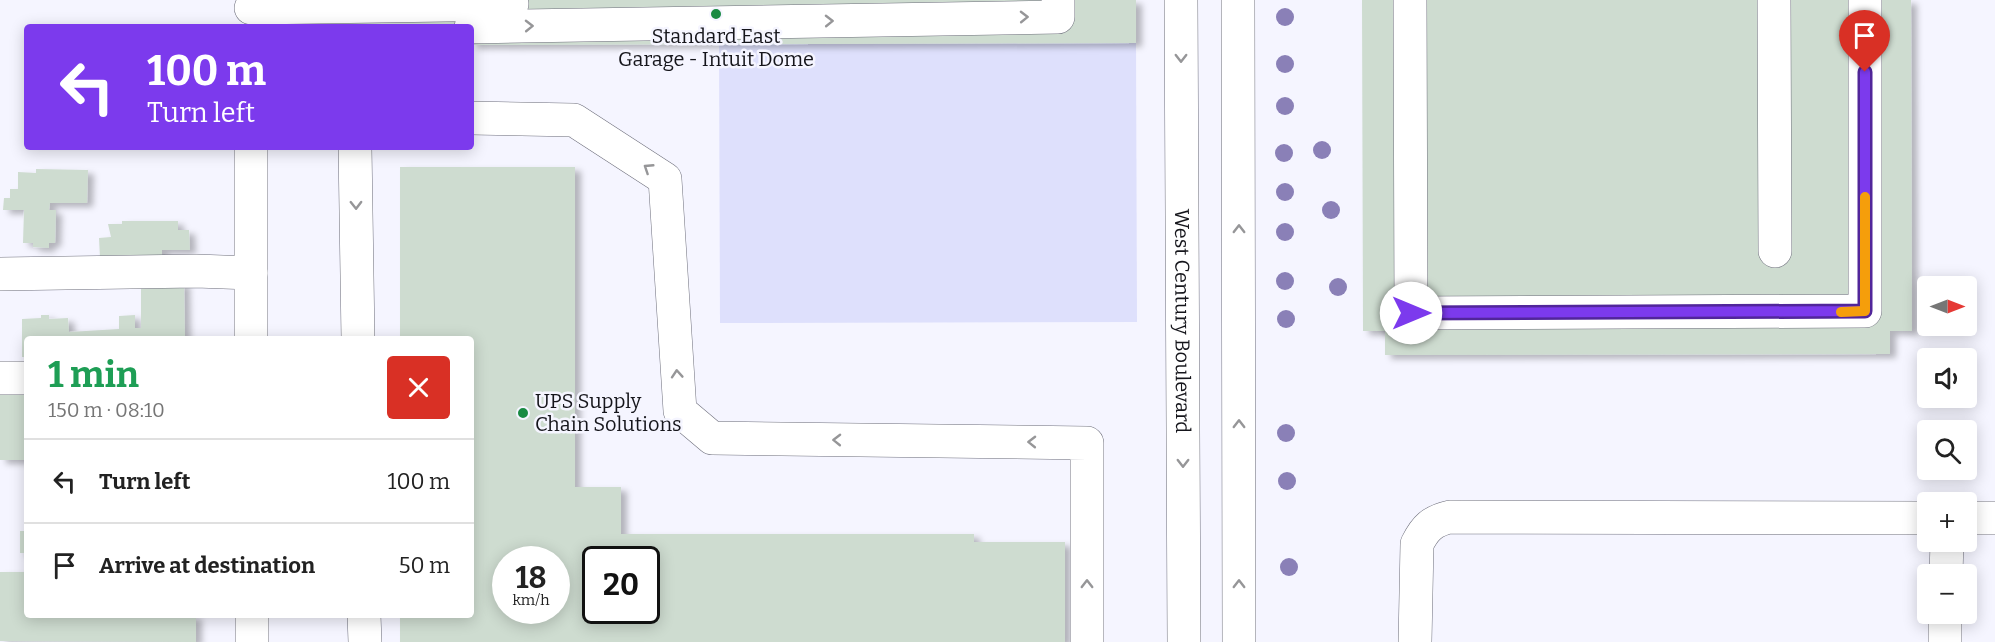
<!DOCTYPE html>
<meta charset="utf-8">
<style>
:root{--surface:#fff;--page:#f6f6f6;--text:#222;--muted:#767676;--line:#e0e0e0}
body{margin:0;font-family:Bitter,serif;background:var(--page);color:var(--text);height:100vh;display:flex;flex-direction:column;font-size:22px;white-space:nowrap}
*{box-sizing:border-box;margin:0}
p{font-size:20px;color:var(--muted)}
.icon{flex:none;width:33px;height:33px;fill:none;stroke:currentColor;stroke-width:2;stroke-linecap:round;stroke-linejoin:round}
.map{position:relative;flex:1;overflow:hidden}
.details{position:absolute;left:24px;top:336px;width:450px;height:282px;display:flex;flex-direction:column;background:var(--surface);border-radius:6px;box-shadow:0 3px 15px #0003}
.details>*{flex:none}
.guide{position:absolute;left:24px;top:24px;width:450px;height:126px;border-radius:6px;box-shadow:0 3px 15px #0003;background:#7c3aed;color:#fff;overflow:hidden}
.needle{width:39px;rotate:90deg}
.controls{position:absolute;left:1917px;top:276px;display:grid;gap:12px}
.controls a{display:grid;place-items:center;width:60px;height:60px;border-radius:6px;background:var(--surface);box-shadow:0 3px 15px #0003;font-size:30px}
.speed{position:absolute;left:492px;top:546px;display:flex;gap:12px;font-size:30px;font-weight:700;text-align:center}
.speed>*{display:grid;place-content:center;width:78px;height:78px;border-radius:50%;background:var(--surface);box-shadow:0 3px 15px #0003;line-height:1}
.speed small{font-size:15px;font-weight:400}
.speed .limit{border:3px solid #111;border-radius:9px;background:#fff;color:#111}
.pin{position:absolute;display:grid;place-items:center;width:51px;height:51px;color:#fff;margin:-62px -26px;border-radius:50% 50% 50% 0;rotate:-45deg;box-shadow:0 0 6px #0007}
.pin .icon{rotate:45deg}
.me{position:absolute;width:66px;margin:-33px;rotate:90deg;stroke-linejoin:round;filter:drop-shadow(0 0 4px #0008)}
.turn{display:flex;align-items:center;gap:21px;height:126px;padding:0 24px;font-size:27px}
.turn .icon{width:78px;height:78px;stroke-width:2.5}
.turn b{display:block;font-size:42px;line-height:51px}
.round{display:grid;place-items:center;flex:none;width:63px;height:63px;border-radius:6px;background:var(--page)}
.headline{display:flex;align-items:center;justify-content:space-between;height:102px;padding:0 24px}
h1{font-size:36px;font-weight:700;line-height:45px;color:#1e9e55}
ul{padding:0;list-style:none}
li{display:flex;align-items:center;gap:18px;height:84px;padding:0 24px;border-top:2px solid var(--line)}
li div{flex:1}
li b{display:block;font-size:22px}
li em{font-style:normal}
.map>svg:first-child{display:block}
.green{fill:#dee0fc}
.building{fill:#cedcd0;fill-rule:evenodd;filter:url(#shadow)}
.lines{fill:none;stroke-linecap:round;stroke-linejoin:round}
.minor-casing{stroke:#6e6f7c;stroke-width:34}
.major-casing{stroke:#6e6f7c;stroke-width:34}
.minor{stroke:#fff;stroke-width:33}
.major{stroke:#fff;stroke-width:33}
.tree{fill:#8a80b7}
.oneway{stroke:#969698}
.route-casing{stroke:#51269a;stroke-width:15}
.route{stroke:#7c3aed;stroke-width:10}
.slow{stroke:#f59e0b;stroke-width:10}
.poi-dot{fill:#188a42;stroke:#f5f5ff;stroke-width:2}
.labels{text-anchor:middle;stroke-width:5;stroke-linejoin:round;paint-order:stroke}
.poi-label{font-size:20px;fill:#15151b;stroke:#f5f5ff}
.street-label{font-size:20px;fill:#15151b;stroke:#f5f5ff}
</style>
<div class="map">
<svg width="1995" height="642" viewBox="0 0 1995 642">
<defs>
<filter id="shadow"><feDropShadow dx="6" dy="4" stdDeviation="3" flood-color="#0004"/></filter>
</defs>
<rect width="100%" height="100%" fill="#f5f5ff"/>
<path class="green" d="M1136,43L1137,322L720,323L719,44Z"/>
<g class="building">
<path d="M297,0H1136V43L471,45V27H295Z"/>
<path d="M1362,0H1911L1912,331H1890V354L1385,355V331H1363Z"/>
<path d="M400,167H575V487H621V534H974V542H1065V642H400V615H471V339H400ZM506,560H556V610H506ZM596,560H646V610H596Z"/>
<path d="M36,169L88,170L87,203H50L49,210H56L55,243H49V248L33,247V243H23L24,210H3L4,198H10V189H18V172L36,173Z"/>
<path d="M122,221H178V230H189L190,250H162V259L100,258L99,238L111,237L108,224H122Z"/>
<path d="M184,282L185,339H27V357H22V319L41,318V315H49V319L68,318L69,332L119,329V316L135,315V328H141V283Z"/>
<path d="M27,392V460H0V393Z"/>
<rect x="20" y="531" width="7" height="22"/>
<path d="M0,572H27V615H196V642L0,641Z"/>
</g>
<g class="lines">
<defs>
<g id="minor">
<path d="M1410,0L1411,313L1865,311V0"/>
<path d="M1774,0L1775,251"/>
<path d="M251,8L512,4"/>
<path d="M471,27L1058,17V0"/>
<path d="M471,118L574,120L665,179L680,411L712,438L1087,443V642"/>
<path d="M251,147V339"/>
<path d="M355,147L358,339"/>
<path d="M0,274L196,271L251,273"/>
<path d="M0,378H27"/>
<path d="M1966,518H1995"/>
<path d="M1946,574L1947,542"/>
<path d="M252,615V642"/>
<path d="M364,615L365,642"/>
<path d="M1415,642L1417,544C1425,528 1432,521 1450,517L1928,518"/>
<path d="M1945,642V614"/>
</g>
<g id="major">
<path id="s1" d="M1181,0L1184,642"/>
<path d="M1238,0L1239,642"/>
</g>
</defs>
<use href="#minor" class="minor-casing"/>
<use href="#major" class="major-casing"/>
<use href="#minor" class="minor"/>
<use href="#major" class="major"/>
</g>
<g class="tree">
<circle cx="1285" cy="17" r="9"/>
<circle cx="1285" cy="64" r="9"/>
<circle cx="1285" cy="106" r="9"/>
<circle cx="1322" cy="150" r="9"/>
<circle cx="1284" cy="153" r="9"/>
<circle cx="1285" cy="192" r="9"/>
<circle cx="1331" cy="210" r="9"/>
<circle cx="1285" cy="232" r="9"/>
<circle cx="1285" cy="281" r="9"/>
<circle cx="1338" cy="287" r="9"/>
<circle cx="1286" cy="319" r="9"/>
<circle cx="1286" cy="433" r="9"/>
<circle cx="1287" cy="481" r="9"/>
<circle cx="1289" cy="567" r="9"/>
</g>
<defs><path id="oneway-chevron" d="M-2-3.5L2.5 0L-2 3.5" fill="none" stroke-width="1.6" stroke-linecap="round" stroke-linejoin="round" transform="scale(1.5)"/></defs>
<g class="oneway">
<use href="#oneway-chevron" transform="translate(1024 17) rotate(-1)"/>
<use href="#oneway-chevron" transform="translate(829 21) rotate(-1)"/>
<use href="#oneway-chevron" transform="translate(529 26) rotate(-1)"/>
<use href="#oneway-chevron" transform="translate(1181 58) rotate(90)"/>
<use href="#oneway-chevron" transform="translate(648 168) rotate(-147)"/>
<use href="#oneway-chevron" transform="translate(356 205) rotate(89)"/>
<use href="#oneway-chevron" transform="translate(1239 229) rotate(-90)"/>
<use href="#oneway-chevron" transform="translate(677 374) rotate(-94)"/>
<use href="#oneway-chevron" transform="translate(1239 424) rotate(-90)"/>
<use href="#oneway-chevron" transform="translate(837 440) rotate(-179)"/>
<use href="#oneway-chevron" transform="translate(1032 442) rotate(-179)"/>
<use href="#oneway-chevron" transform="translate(1183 463) rotate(90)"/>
<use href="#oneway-chevron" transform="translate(1087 584) rotate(-90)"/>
<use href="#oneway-chevron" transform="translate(1239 584) rotate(-90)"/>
</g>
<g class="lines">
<defs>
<path id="route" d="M1411,313L1865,311V72"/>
</defs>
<use href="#route" class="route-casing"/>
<use href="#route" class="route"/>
<path class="slow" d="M1841,312L1865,311V197"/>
</g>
<g class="poi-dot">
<circle cx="716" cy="14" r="6"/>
<circle cx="523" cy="413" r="6"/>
</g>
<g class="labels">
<g class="poi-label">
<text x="716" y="43">Standard East<tspan x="716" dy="23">Garage - Intuit Dome</tspan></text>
<text x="535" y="408" text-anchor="start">UPS Supply<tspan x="535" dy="23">Chain Solutions</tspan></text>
</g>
<g class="street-label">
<text dy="7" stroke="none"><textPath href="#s1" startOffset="321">West Century Boulevard</textPath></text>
</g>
</g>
</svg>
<div class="controls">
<a><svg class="needle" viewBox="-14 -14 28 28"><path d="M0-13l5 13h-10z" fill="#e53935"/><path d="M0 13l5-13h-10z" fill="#767676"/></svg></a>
<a><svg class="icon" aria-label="sound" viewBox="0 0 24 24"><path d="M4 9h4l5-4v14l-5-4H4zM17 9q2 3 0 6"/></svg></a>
<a><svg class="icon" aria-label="search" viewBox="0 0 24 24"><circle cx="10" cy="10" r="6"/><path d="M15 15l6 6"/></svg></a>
<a>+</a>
<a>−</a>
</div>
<div class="speed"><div>18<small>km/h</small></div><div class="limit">20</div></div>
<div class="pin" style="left:1865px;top:72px;background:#d93025"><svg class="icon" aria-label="arrive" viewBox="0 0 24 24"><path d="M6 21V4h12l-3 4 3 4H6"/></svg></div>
<svg class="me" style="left:1411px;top:313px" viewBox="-20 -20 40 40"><circle r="19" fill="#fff"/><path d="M0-13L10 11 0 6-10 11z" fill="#7c3aed"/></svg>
<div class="guide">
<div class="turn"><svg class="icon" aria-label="left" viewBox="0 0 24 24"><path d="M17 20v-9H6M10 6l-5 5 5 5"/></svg><div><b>100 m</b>Turn left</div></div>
</div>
<section class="details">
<div class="headline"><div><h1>1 min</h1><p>150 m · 08:10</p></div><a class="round" style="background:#d93025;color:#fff"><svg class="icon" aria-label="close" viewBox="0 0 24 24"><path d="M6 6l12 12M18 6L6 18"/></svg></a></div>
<ul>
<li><svg class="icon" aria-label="left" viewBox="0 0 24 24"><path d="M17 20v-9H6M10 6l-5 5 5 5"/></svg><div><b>Turn left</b></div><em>100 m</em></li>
<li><svg class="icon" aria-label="arrive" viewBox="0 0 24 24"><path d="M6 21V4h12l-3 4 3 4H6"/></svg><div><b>Arrive at destination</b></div><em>50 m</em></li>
</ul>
</section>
</div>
